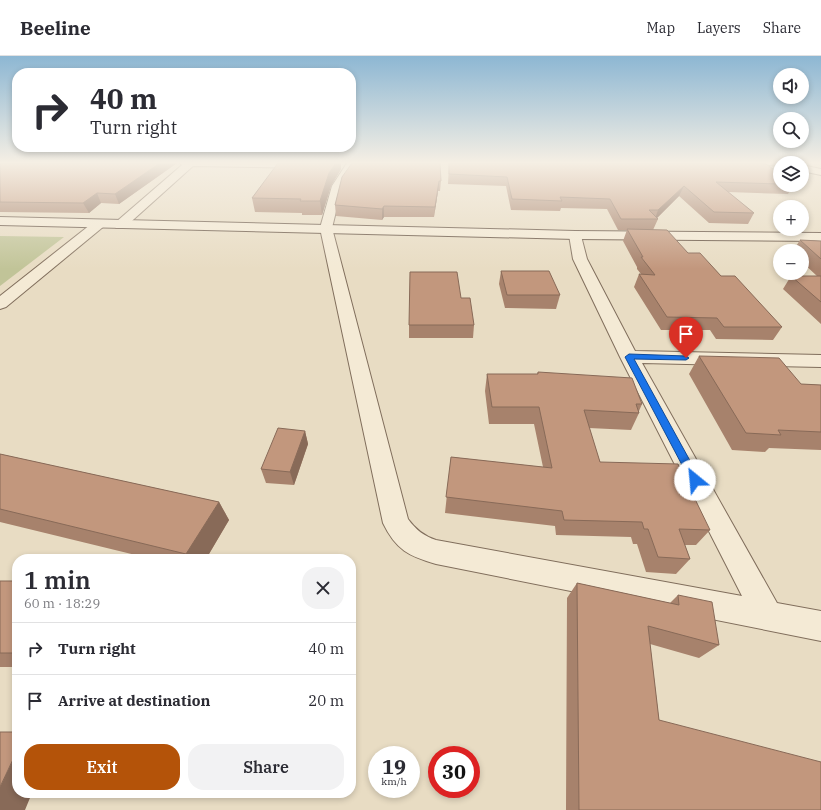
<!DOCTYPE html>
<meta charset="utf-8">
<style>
:root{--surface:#fff;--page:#f2f2f3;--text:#2b2b33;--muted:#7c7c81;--line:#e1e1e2;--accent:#b45309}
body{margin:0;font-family:"IBM Plex Serif",serif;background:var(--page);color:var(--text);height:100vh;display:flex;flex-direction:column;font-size:15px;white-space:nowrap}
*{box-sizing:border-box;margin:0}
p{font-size:13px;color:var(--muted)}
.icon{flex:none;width:22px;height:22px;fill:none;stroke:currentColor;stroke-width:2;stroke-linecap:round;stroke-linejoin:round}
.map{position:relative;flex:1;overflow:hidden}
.sheet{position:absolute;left:12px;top:498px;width:344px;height:244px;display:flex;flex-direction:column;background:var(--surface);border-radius:16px;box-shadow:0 2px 6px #0003}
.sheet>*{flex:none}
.guide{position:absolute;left:12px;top:12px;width:344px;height:84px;border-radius:16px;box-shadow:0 2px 6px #0003;background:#fff;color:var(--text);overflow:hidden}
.controls{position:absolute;left:773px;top:12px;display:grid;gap:8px}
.controls a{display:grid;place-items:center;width:36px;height:36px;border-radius:50%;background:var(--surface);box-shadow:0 2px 6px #0003;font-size:20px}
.speed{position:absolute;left:368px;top:690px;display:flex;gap:8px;font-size:20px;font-weight:700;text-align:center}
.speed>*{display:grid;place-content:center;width:52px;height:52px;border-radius:50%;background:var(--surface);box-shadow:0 2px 6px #0003;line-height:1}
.speed small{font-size:10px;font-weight:400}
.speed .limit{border:6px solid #d22;background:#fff;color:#111}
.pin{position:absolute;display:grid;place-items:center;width:34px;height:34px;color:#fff;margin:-41px -17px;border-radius:50% 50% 50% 0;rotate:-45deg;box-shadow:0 0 4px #0007}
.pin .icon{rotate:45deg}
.me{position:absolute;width:44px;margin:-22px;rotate:332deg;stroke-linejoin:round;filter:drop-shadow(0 0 3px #0008)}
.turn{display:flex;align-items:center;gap:14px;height:84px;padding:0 12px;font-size:18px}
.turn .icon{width:52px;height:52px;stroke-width:2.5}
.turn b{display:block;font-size:28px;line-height:34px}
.round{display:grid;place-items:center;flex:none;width:42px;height:42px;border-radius:16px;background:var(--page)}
.summary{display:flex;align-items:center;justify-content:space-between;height:68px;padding:0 12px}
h1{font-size:24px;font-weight:600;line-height:30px}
.button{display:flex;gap:8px;margin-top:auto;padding:8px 12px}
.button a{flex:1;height:46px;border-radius:16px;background:var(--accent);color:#fff;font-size:16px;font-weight:600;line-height:46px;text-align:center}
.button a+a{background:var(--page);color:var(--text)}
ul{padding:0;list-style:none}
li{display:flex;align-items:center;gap:12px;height:52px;padding:0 12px;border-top:1px solid var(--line)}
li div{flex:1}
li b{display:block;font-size:15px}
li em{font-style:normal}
header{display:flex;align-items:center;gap:24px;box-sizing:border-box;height:56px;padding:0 20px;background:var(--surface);border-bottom:1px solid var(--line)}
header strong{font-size:19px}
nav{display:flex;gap:22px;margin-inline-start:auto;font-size:14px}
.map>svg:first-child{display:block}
.green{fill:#c1c498}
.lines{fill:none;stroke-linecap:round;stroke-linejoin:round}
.minor-casing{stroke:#806e5c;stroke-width:2}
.secondary-casing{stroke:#624f3f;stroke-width:2}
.minor{fill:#f4ead5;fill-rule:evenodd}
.secondary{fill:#f4ead5;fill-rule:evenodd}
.wall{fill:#a7826c}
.shaded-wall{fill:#886a58}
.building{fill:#c2977d;stroke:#886a58}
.route{fill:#1a73e8;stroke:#114b97}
</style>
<header>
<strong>Beeline</strong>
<nav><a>Map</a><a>Layers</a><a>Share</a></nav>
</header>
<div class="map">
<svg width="821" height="754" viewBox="0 0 821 754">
<rect width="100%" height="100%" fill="#e8dcc3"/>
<path class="green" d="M0,180L64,181L0,230Z"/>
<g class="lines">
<defs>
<g id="minor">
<path d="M180,107H311L312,109L307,112L193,110L124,172H116L114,169L116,166L182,109Z"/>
<path d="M347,107H357L342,130L332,172L408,463C416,474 424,480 436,484L742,540L620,301L573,203L569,179L570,176H580L587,203L635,295L821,299V311L642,307L777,547L821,555V585L436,508C409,500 396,494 383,467L320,172L332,130Z"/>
<path d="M743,108L780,111V117L740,113L738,111Z"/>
<path d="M802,109L821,113V119L802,115Z"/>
<path d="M99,164L103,165L105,168L103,171L6,251L0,253V240L95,165Z"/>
</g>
<path id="secondary" d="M0,161L575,175L821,177V185L575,183L0,169Z"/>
</defs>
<use href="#minor" class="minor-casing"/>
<use href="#secondary" class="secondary-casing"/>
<use href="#minor" class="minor"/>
<use href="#secondary" class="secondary"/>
</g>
<g class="wall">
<path d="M0,107H177L119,148L101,147L89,157L0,156Z"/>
<path d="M352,107L441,125L440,135H438L434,161H384L382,164L336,160L335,149Z"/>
<path d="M449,107H758L780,118V129H793L788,138L728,136L754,157L748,168L709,167L679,140L657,162L658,163L653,174L721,220L782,271L773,284L716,283L710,274H661L634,231L639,218H641L637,213V211L623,185L627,174H618L607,153L561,152L560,155L511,154L506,130L448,128Z"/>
<path d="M341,113L331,130L322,159H302V157L255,156L252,142Z"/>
<path d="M800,184L821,185V268L783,233L791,220H817L802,206V195H793Z"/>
<path d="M501,215L560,239L556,253L505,252L499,228Z"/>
<path d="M461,242L474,269L473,282H409V269Z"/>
<path d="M699,300L801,328L821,329V394L769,392L765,396L732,394L689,318Z"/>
<path d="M538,316L642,348L639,355V357L631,374L589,372L600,406L710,474L696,489H685L690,503L676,518L646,516L637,488H633L631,481L556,479L555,470L445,457L451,401L543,411L534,368H489L485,335L487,318H537Z"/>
<path d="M305,375L308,388L294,429L266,427L261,413Z"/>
<path d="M0,398L219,446L229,464L206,503H152L0,466Z"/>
<rect x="0" y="525" width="17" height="86"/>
<path d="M577,527L670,547L678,539L719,589L699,602L650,588L659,664L821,754H566L567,542Z"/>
</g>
<g class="shaded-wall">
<path d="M160,107H177L119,148L115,138Z"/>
<path d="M336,107H341V113L331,130L322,159L320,145L329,117Z"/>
<path d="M439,125L438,135L434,161L435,151Z"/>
<path d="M684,130L679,140L656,163H655L658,154Z"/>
<path d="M97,137L101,147L89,157L83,147Z"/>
<path d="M384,150V161L382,164V153Z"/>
<path d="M305,375L308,388L294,429L290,416Z"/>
<path d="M219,446L229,464L206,503H190L186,498Z"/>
<path d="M17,695V737H32L25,754H0V731Z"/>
</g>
<g class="building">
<path d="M0,107H160L115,138L97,137L83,147L0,146Z"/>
<path d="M278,107H336L329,117L320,145H300L301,143L252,142Z"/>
<path d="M352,107H440L441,125H439L435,151L384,150L382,153L335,149L342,121Z"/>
<path d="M449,107H758L766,108L780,118V128L716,126L754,157L714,156L684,130L658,154H649L658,163H621L610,143L560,141L562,145L512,143L507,121L449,118Z"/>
<path d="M627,173L667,174L688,197H700L721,220H735L782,271H724L717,262L667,261L639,218L655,219L641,201H643Z"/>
<path d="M800,184L821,185V203Z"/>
<path d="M501,215H549L560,239H507Z"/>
<path d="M410,216H457L461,242H470L474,269H409Z"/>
<path d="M791,220H821V246Z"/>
<path d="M699,300L779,302L801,328L821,329V376L778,374L781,379L746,377Z"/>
<path d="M538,316L632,322L642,348H636L639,357L584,354L600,406L678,408L710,474L679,473L690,503L658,501L648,473H644L642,466L564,464L562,455L446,441L451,401L552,412L539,351H492L487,318H538Z"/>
<path d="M278,372L305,375L290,416L261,413Z"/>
<path d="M0,398L219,446L186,498L0,453Z"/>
<rect x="0" y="525" width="17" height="72"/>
<path d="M577,527L679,549L678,539L712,546L719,589L648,570L659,664L821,706V754H579Z"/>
<path d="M0,676H17V695L0,731Z"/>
</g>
<linearGradient id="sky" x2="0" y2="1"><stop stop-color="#8db7d3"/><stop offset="0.5" stop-color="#f5efe4"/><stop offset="1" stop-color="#f5efe4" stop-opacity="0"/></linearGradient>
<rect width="821" height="213" fill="url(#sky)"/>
<path class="route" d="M629,298L686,300L689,302L686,304L634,303L699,421L700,424L699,426H691L625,301Z"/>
</svg>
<div class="controls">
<a><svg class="icon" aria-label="sound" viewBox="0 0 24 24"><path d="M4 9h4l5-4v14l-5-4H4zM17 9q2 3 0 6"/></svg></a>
<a><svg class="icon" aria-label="search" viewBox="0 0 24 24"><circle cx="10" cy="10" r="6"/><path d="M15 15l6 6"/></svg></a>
<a><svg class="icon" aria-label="layers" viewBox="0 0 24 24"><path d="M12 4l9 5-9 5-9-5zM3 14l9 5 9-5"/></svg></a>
<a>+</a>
<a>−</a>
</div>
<div class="speed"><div>19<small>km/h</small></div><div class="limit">30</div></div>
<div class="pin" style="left:686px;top:302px;background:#d93025"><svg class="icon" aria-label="arrive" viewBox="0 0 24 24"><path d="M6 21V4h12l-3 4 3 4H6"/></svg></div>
<svg class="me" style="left:695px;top:424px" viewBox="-20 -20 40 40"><circle r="19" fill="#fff"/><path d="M0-13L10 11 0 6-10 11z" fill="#1a73e8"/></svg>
<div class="guide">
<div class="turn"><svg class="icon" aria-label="right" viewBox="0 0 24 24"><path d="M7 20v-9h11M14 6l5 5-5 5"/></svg><div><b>40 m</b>Turn right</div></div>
</div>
<section class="sheet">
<div class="summary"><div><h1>1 min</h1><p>60 m · 18:29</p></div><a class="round"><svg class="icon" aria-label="close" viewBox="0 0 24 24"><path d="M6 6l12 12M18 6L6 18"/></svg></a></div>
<ul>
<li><svg class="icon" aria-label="right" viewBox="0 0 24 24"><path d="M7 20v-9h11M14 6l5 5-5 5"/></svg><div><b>Turn right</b></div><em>40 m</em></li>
<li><svg class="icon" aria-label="arrive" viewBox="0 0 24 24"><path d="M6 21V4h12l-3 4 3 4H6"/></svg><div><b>Arrive at destination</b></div><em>20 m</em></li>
</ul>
<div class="button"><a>Exit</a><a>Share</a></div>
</section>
</div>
